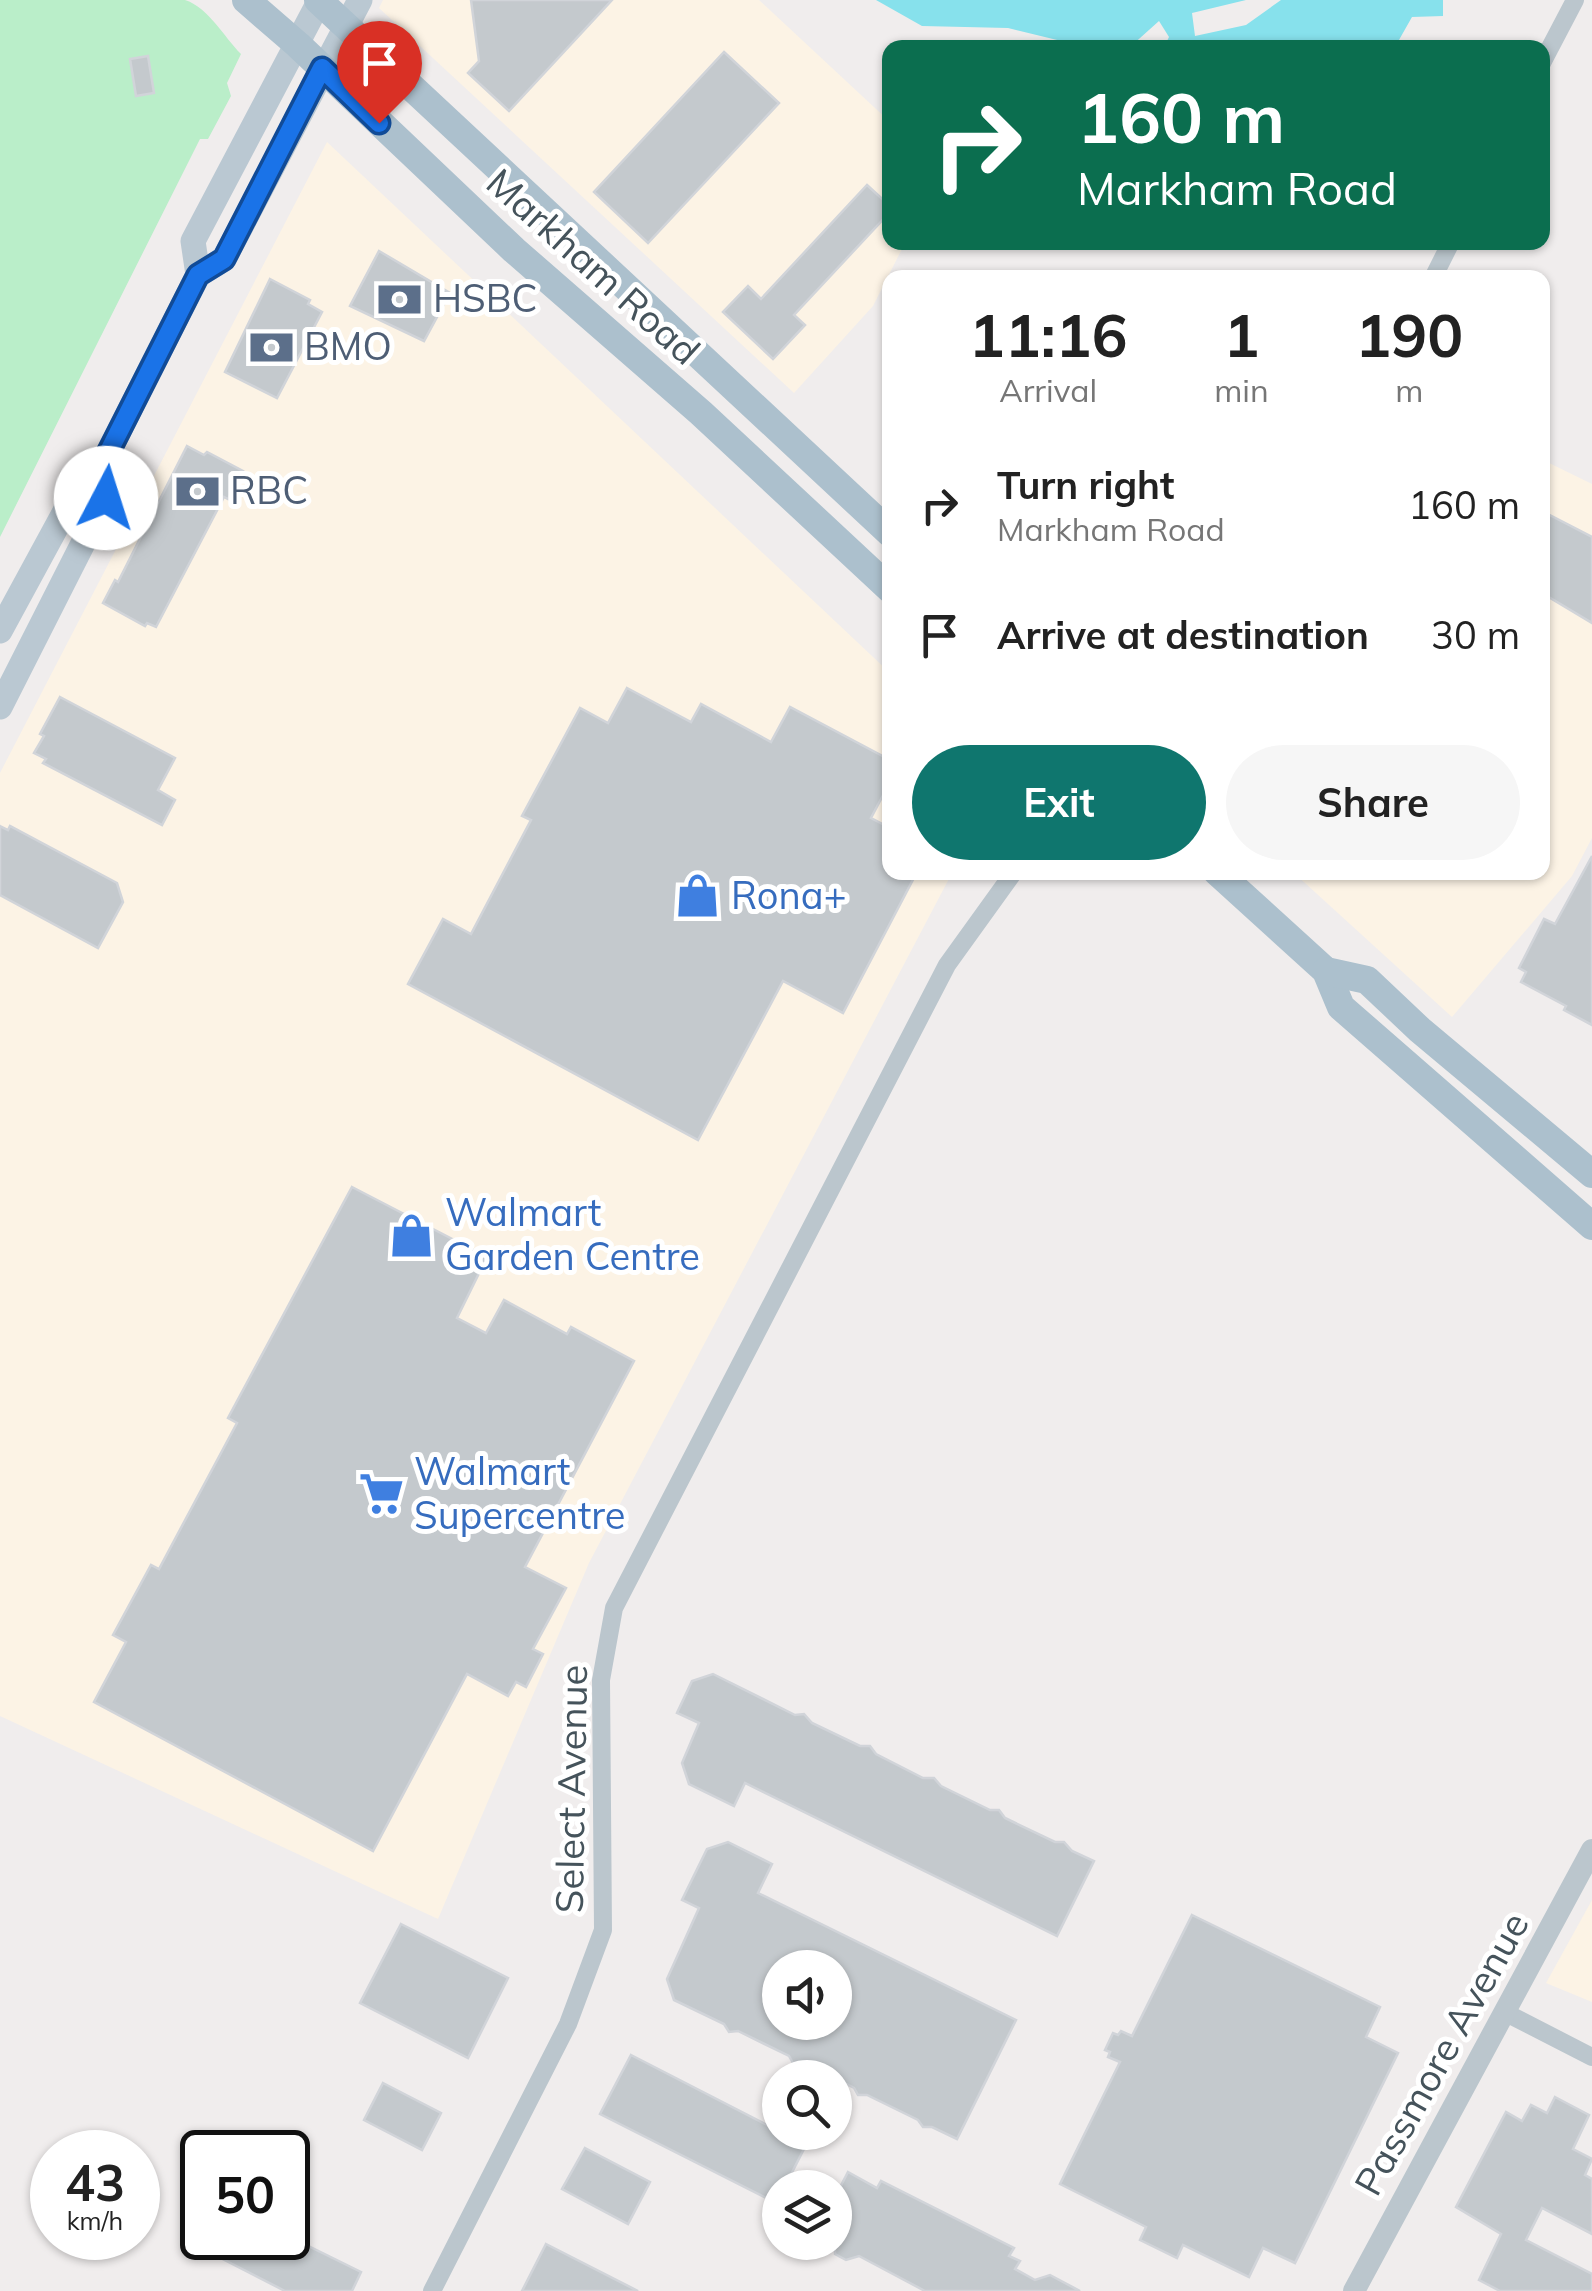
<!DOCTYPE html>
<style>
:root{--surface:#fff;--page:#f6f6f6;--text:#222;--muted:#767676;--accent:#0f766e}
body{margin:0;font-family:Mulish,sans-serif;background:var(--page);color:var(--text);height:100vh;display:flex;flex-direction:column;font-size:38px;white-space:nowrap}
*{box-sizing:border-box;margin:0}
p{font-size:32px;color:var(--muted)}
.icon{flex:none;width:55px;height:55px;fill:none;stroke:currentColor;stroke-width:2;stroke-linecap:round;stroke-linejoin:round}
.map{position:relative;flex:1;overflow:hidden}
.details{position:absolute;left:882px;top:270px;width:668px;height:610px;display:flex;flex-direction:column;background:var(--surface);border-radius:20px;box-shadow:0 2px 8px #0004}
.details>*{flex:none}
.hud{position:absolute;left:882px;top:40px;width:668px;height:210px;border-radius:20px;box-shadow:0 2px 8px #0004;background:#0b6e4f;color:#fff;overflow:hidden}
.buttons{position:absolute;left:762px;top:1950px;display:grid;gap:20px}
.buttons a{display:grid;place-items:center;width:90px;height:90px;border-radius:50%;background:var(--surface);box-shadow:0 2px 8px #0004;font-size:50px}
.speed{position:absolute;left:30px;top:2130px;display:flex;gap:20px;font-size:50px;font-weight:700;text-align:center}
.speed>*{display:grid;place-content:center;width:130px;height:130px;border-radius:50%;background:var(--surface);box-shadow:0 2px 8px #0004;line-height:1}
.speed small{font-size:25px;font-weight:400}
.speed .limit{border:5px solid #111;border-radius:15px;background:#fff;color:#111}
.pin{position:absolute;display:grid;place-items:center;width:85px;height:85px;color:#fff;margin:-102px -42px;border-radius:50% 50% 50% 0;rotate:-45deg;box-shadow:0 0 10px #0007}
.pin .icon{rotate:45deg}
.me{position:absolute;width:110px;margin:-55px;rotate:5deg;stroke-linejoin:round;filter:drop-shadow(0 0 8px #0008)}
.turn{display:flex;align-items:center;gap:35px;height:210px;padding:0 30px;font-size:45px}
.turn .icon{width:130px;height:130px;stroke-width:2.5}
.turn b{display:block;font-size:70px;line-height:85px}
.eta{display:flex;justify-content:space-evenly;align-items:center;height:170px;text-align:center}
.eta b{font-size:60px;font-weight:700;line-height:70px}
.action{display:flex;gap:20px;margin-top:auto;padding:20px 30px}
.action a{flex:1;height:115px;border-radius:60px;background:var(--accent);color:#fff;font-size:40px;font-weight:700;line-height:115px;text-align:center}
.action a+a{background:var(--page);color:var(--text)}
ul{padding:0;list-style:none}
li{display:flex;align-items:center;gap:30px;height:130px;padding:0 30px}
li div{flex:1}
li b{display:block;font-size:38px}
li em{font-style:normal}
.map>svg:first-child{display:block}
.commercial{fill:#fcf3e5}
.green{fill:#baeec9}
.water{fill:#87e1ec}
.building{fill:#c4c9cd;stroke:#d1d4d9;stroke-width:2.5;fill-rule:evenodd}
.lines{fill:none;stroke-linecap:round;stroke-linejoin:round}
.minor{stroke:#bbc6cd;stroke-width:18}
.tertiary{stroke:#bbc6cd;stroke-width:22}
.secondary{stroke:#bac8d2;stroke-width:25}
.primary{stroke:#acc0cd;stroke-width:28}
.route-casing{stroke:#114b97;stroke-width:25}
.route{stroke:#1a73e8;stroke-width:18}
.labels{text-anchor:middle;stroke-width:10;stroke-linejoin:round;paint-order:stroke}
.street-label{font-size:38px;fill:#45535b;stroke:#fff}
.service-label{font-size:38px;fill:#4e5e75;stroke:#fff;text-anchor:start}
.shop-label{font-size:38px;fill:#366cbe;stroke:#fff;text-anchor:start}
</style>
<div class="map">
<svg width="1592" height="2291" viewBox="0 0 1592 2291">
<rect width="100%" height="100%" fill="#f0eded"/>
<g class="commercial">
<path d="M383,0H759L890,122V242L905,243L873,306L794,393L379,8Z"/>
<path d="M327,142L890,673V872L952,873L589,1563L438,1919L0,1716V773Z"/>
<path d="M1543,460L1592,484V838L1572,876L1452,1017L1294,873L1542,872Z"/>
<path d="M1592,1900V2002L1546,1983Z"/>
</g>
<path class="green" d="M0,0H185C208,7 224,37 241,54L227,83L231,96L208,139H200L0,537Z"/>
<path class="water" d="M876,0H1246L1192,13L1195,36L1246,25L1281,0H1443V16L1412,17L1395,47H1164L1169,37L1159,21L1130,47H1086L1008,28L922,26Z"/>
<g class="building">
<path d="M471,0H612L509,111L468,73L479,61Z"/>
<path d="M724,52L779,103L648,243L594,192Z"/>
<path d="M148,56L154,93L136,96L130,59Z"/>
<path d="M867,185L890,206V212L794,315L805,325L773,359L723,312L748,286L761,299Z"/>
<path d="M379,251L450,293L424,341L350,306Z"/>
<path d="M270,279L310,300L308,304L322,312L277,398L225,372Z"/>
<path d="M187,446L204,455L207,452L243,471L228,499L224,497L156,627L147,623L145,626L103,603L115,580L118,582Z"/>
<path d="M1542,511L1592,537V623L1542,593Z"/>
<path d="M627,688L691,722L701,704L771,742L790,707L890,760V782L871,818L890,828V872H917L843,1013L783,981L698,1140L408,984L443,919L471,934L531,820L522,816L580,708L608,723Z"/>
<path d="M60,697L175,758L158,790L175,800L162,825L43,763L46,759L34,753L44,736L40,734Z"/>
<path d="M0,826L8,830L10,826L117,883L123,902L98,948L0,895Z"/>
<path d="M1592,856V1025L1564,1010L1566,1006L1521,982L1526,972L1519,968L1544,919L1555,924Z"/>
<path d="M352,1187L487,1257L457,1318L486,1333L504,1300L567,1334L571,1327L634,1361L525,1567L566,1588L533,1649L543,1654L526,1687L516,1682L508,1696L467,1674L373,1851L94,1702L126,1642L113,1635L151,1565L159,1569L237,1423L228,1418Z"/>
<path d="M713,1674L795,1715L804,1714L812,1723L860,1746H870L876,1754L923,1778H934L941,1786L990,1810H999L1005,1818L1055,1842H1064L1072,1851L1094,1861L1057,1936L745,1783L734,1806L689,1784L682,1763L699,1723L677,1713L692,1681Z"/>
<path d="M728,1842L772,1864L758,1893L1016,2020L957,2139L932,2127H923L918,2120L867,2095H858L854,2088L835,2078L802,2063H793L789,2056L738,2031L729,2032L724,2024L674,2000L667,1979L699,1908L682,1900L707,1849ZM780,1968H835V2022H780Z"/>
<path d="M1192,1915L1380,2007L1366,2037L1398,2053L1295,2263L1263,2248L1249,2277L1183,2245L1177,2258L1140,2240L1146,2227L1060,2184L1120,2062L1108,2057L1110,2052L1105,2050L1113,2033L1118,2035L1121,2031L1132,2036Z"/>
<path d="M401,1924L508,1978L468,2058L360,2003Z"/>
<path d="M631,2055L806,2145L784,2188H780L776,2203L600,2114Z"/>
<path d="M383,2083L441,2113L422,2150L364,2120Z"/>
<path d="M1555,2097L1589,2115L1573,2149L1592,2159L1585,2175L1592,2179V2234L1542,2208L1526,2240L1592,2274V2291H1500L1479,2280L1501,2234L1456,2207L1506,2112L1522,2121L1531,2105L1547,2113Z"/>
<path d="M585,2148L650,2182L628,2224L562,2189Z"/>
<path d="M848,2172L877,2188L881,2181L1014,2248L1009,2256L1020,2261L1015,2269L1035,2280L1050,2275L1080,2291H925L859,2256L846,2260L835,2254V2197Z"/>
<path d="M214,2238H292L361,2272L352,2291H285L207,2251Z"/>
<path d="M546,2244L638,2291H522Z"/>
</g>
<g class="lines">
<g class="minor">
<path d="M1542,63L1575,0"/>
<path d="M1433,278L1451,242"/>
<path d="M1506,2013L1592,2057"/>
<path d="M432,2291L568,2024L603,1930L601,1680L614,1608L947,965L1014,872"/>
</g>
<path class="tertiary" d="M1354,2291L1592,1850"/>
<g class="secondary">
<path d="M198,275L193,241L320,0"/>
<path d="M0,631L76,491L106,457L198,275L224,259L360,0"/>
<path d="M0,707L106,498V457"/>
</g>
<g class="primary">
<path d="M246,0L298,45L514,250L701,413L890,589"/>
<path d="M318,0L890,533"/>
<path d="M1217,872L1326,971L1341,1007L1592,1226"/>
<path d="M1326,971L1367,980L1420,1030L1592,1174"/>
</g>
</g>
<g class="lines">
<defs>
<path id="route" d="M106,498V457L198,275L224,259L322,68L379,123"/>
</defs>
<use href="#route" class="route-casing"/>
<use href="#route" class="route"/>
</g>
<defs>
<symbol id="bank-bare" viewBox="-9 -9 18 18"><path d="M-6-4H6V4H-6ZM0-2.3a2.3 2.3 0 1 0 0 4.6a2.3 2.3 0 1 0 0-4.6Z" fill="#5c6f8a" stroke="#fff" stroke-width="2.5" paint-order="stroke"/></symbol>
<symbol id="shop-bare" viewBox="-9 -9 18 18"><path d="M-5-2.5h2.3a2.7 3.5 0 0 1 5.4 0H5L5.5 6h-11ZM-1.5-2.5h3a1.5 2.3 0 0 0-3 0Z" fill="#3f7fe0" stroke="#fff" stroke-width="2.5" paint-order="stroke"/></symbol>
<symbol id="supermarket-bare" viewBox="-9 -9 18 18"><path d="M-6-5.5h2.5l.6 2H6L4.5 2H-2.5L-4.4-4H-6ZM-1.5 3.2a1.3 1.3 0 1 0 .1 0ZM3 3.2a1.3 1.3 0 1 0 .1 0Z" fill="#3f7fe0" stroke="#fff" stroke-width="2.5" paint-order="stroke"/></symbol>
</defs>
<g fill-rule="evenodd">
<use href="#bank-bare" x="368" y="268" width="63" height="63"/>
<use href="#bank-bare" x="240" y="316" width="63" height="63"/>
<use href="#bank-bare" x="166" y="460" width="63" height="63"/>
<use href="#shop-bare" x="666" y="864" width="63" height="63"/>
<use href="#shop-bare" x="380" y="1204" width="63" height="63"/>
<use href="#supermarket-bare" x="350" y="1462" width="63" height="63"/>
</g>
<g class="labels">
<g class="street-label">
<text transform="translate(593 267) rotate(42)" y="13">Markham Road</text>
<text transform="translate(572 1789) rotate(-89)" y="13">Select Avenue</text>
<text transform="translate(1442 2054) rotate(-61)" y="13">Passmore Avenue</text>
</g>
<g class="service-label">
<text x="433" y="312">HSBC</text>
<text x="304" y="360">BMO</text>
<text x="230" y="504">RBC</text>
</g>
<g class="shop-label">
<text x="731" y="909">Rona+</text>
<text x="445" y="1226">Walmart<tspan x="445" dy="44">Garden Centre</tspan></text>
<text x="414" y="1485">Walmart<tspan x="414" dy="44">Supercentre</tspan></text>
</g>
</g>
</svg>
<div class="buttons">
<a><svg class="icon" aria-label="sound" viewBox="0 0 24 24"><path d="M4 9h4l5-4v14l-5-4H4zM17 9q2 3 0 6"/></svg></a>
<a><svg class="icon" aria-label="search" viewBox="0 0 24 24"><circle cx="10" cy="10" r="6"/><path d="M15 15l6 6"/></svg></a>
<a><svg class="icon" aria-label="layers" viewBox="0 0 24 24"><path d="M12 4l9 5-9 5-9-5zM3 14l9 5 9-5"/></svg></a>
</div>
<div class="speed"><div>43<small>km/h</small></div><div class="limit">50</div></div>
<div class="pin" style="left:379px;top:123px;background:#d93025"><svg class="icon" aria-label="arrive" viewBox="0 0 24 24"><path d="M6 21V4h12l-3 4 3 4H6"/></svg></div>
<svg class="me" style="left:106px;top:498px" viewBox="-20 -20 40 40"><circle r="19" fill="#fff"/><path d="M0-13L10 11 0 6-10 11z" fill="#1a73e8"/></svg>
<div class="hud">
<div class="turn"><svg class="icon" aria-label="right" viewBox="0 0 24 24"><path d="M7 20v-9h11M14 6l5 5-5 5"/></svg><div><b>160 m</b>Markham Road</div></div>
</div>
<section class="details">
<div class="eta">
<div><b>11:16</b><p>Arrival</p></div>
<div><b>1</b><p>min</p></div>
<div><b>190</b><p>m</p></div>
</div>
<ul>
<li><svg class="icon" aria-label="right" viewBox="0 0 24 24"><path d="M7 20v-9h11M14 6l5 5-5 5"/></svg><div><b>Turn right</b><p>Markham Road</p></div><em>160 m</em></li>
<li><svg class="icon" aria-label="arrive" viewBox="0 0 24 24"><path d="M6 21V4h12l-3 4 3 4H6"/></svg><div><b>Arrive at destination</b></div><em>30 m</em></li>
</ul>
<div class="action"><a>Exit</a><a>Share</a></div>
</section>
</div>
